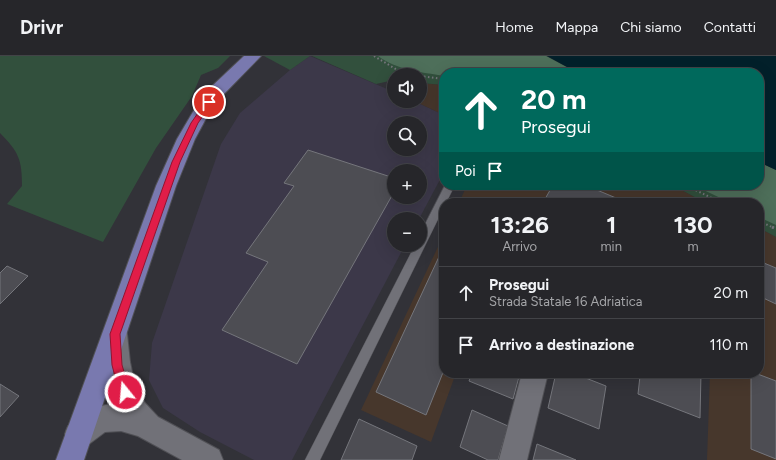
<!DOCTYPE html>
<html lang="it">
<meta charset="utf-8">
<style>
:root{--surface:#26262a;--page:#2e2e32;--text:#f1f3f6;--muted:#a4a5a8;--line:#424347}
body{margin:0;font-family:Figtree,sans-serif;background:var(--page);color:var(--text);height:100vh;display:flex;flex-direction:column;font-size:15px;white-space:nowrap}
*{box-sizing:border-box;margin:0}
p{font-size:13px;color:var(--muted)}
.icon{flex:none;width:22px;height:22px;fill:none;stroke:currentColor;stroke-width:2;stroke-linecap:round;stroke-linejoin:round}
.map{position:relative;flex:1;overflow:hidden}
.drawer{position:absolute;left:439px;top:142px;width:325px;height:180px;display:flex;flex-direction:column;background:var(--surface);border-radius:16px;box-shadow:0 4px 16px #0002,0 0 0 1px var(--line)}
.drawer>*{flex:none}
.top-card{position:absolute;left:439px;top:12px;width:325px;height:122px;border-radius:16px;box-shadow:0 4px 16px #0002,0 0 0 1px var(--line);background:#00695c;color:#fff;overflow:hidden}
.fabs{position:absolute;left:387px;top:12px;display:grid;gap:8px}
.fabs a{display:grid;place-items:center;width:40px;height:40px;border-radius:50%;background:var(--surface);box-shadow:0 4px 16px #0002,0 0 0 1px var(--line);font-size:20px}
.pin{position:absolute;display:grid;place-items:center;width:34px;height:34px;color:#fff;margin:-17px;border:2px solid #fff;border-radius:50%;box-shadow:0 1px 4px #0007}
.me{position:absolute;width:44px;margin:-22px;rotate:343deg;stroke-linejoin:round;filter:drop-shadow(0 0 3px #0008)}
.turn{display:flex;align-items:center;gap:14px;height:84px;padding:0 16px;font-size:18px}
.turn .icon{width:52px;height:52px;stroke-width:2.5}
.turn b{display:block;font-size:28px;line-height:34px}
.then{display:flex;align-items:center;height:38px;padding:0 16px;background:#0003;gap:8px;font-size:15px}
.eta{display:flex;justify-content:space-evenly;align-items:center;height:68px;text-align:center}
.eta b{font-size:24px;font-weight:700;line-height:28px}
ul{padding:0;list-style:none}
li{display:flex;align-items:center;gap:12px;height:52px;padding:0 16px;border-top:1px solid var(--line)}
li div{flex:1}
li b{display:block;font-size:15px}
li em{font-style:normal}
header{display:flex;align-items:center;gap:24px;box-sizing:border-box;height:56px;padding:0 20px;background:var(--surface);border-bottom:1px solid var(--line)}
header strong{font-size:19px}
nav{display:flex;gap:22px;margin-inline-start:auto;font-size:14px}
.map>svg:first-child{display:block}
.commercial{fill:#3c3849;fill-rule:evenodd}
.industrial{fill:#47372c}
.green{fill:#32503d}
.forest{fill:#4e6f5a}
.water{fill:#02202a}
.building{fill:#4d4d53;stroke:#75767c}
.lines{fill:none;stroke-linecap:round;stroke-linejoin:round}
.lane-casing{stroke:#505055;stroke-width:1}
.street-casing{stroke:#505055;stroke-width:2}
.primary-casing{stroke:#505055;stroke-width:2}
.path-far1{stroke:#75757b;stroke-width:2;stroke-dasharray:1.5 2.5;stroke-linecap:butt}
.path{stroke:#75757b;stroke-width:3;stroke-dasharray:2 3.5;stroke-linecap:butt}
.lane{fill:#717178;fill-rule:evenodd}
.street{fill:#717178;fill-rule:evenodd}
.primary{fill:#7979af;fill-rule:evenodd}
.route{fill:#e11d48;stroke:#92132f}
</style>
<header>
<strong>Drivr</strong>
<nav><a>Home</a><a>Mappa</a><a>Chi siamo</a><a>Contatti</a></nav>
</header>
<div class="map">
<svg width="776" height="404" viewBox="0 0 776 404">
<rect width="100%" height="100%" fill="#323238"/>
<path class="commercial" d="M310,0L394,36V45H414L444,59V116L419,163H394V189H405L292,404H254L200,376L163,352L149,324L152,287L221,88L240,57L290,14ZM394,67H420V93H394ZM394,115H420V141H394Z"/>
<g class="industrial">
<path d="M420,27L444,29V59L414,45H420Z"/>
<path d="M467,129H672L706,147H459Z"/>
<path d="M759,172L776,181V404H707L710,317H759Z"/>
<path d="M444,178V317H456L431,386L361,354Z"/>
</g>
<g class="green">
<path d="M0,0H230L218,12L201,19L192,40L156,92L103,186L7,148L22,130C22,104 19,96 0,77Z"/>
<path d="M264,0H310L290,14Z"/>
<path d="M312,0H546L578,17H444V29L420,27V19H394V24L376,28Z"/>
<path d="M759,106L776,114V181L759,172V147H706L672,129H759Z"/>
</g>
<g class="forest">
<path d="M378,0H546L578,17H444V20C421,16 397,14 378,0Z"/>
<path d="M759,106L776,114V169L759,161V147H731L693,129H759Z"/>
</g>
<path class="water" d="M547,0H776V114L759,106V17H578Z"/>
<g class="building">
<path d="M308,94L394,122V136L297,308L222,274L268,206L246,197L294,130L284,127Z"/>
<path d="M553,129H585L628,147H555L545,143Z"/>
<path d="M444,190V314L426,359L376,336Z"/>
<path d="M759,205L776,212V248L759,240Z"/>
<path d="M7,210L28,220L0,248V217Z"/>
<path d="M472,317H520L513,343L469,325Z"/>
<path d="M556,317H573L606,330L599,373L548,352Z"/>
<path d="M634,317H701L700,362L638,338L640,320Z"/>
<path d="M751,317H755L776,325V403L751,393Z"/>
<path d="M0,328L19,340L0,361Z"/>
<path d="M472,354L508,370L498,404H488L460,391Z"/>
<path d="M359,363L417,390L412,404H341Z"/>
<path d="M537,388L576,404H533Z"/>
</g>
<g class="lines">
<defs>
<path id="lane" d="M445,129H455L446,147H444V151L320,404H305L415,189H420V178Z"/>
<g id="street">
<path d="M115,266L124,270L127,278L130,306L134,325L137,333L145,347L158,361L219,394L223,404H182L138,380L121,375L105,376L89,388L79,392L69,388L65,378C66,375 67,371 69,369C76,358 104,347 116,348C107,327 97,292 106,270Z"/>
<path d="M522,317H548L527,404H499Z"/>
</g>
<path id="primary" d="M244,0H261L221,41L210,55L195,83L176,130L84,404H56L156,130L177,83L197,49L209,33Z"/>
</defs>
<use href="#lane" class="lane-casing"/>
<use href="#street" class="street-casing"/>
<use href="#primary" class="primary-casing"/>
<g class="path-far1">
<path d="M374,0L399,15L415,19"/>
<path d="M420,20L444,23"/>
<path d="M685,129L722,147"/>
<path d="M759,165L774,172"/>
</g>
<path class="path" d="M772,171L776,173"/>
<use href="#lane" class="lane"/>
<use href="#street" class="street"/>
<use href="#primary" class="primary"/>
</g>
<path class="route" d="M209,43L213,46L198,67L180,106L120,278L122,309L130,336L129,339L125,341L121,339L119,336L112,309L110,278L172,106L191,67L207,44Z"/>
</svg>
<div class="fabs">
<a><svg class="icon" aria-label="sound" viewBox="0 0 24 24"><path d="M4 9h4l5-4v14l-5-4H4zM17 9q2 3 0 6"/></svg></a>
<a><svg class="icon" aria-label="search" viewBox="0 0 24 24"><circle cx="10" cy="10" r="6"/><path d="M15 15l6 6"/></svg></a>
<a>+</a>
<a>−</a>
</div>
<div class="pin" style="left:209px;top:46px;background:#d93025"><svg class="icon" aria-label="arrive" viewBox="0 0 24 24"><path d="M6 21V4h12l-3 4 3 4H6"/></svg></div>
<svg class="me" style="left:125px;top:336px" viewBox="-20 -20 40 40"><circle r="17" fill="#e11d48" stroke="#fff" stroke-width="3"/><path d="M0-11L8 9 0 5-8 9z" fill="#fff"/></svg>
<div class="top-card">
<div class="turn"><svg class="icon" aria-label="ahead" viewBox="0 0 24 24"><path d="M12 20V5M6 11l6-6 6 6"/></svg><div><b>20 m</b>Prosegui</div></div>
<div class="then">Poi<svg class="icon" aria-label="arrive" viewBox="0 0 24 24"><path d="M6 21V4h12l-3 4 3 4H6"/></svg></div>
</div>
<section class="drawer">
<div class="eta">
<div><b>13:26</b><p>Arrivo</p></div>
<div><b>1</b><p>min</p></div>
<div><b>130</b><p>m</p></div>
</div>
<ul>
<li><svg class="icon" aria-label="ahead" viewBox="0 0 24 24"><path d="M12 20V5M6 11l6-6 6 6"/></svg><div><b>Prosegui</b><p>Strada Statale 16 Adriatica</p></div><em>20 m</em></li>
<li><svg class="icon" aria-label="arrive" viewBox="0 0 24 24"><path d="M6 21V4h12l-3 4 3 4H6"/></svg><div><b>Arrivo a destinazione</b></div><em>110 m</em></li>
</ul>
</section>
</div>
